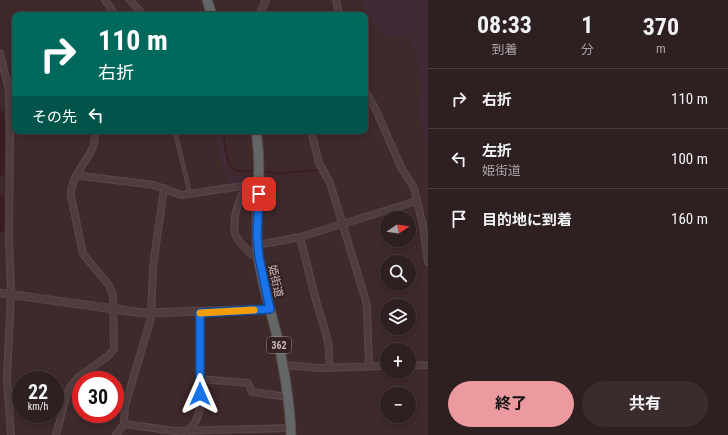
<!DOCTYPE html>
<html lang="ja">
<meta charset="utf-8">
<style>
:root{--surface:#2e1f20;--page:#3a2c2d;--text:#f1f3f6;--muted:#a7a2a5;--line:#493d3e;--accent:#ed99a0}
body{margin:0;font-family:"Roboto Condensed","Noto Sans JP",sans-serif;background:var(--page);color:var(--text);height:100vh;display:flex;flex-direction:column;font-size:15px;white-space:nowrap}
*{box-sizing:border-box;margin:0}
p{font-size:13px;color:var(--muted)}
.icon{flex:none;width:22px;height:22px;fill:none;stroke:currentColor;stroke-width:2;stroke-linecap:round;stroke-linejoin:round}
.map{position:relative;flex:1;overflow:hidden}
.details{display:flex;flex-direction:column;background:var(--surface);width:300px}
.details>*{flex:none}
.banner{position:absolute;left:12px;top:12px;width:356px;height:122px;border-radius:8px;box-shadow:0 2px 6px #0003,0 0 0 1px var(--line);background:#00695c;color:#fff;overflow:hidden}
.needle{width:26px;rotate:77deg}
.buttons{position:absolute;left:380px;top:211px;display:grid;gap:8px}
.buttons a{display:grid;place-items:center;width:36px;height:36px;border-radius:50%;background:var(--surface);box-shadow:0 2px 6px #0003,0 0 0 1px var(--line);font-size:20px}
.speed{position:absolute;left:12px;top:371px;display:flex;gap:8px;font-size:20px;font-weight:700;text-align:center}
.speed>*{display:grid;place-content:center;width:52px;height:52px;border-radius:50%;background:var(--surface);box-shadow:0 2px 6px #0003,0 0 0 1px var(--line);line-height:1}
.speed small{font-size:10px;font-weight:400}
.speed .limit{border:6px solid #d22;background:#fff;color:#111}
.pin{position:absolute;display:grid;place-items:center;width:34px;height:34px;color:#fff;margin:-17px;border-radius:8px;box-shadow:0 2px 6px #0006}
.me{position:absolute;width:44px;margin:-22px;rotate:0deg;stroke-linejoin:round;filter:drop-shadow(0 0 3px #0008)}
.turn{display:flex;align-items:center;gap:14px;height:84px;padding:0 20px;font-size:18px}
.turn .icon{width:52px;height:52px;stroke-width:2.5}
.turn b{display:block;font-size:28px;line-height:34px}
.then{display:flex;align-items:center;height:38px;padding:0 20px;background:#0003;gap:8px;font-size:15px}
.eta{display:flex;justify-content:space-evenly;align-items:center;height:68px;text-align:center}
.eta b{font-size:24px;font-weight:700;line-height:28px}
.primary-button{display:flex;gap:8px;margin-top:auto;padding:8px 20px}
.primary-button a{flex:1;height:46px;border-radius:24px;background:var(--accent);color:#111;font-size:16px;font-weight:700;line-height:46px;text-align:center}
.primary-button a+a{background:var(--page);color:var(--text)}
ul{padding:0;list-style:none}
li{display:flex;align-items:center;gap:12px;height:60px;padding:0 20px;border-top:1px solid var(--line)}
li div{flex:1}
li b{display:block;font-size:15px}
li em{font-style:normal}
main{display:flex;flex:1;min-height:0}
.map>svg:first-child{display:block}
.green{fill:#3f2a36}
.lines{fill:none;stroke-linecap:round;stroke-linejoin:round}
.stream{stroke:#3b1c1f;stroke-width:1.5}
.river{stroke:#3b1c1f;stroke-width:9}
.service-casing{stroke:#584647;stroke-width:4.5}
.minor-casing{stroke:#584647;stroke-width:8}
.tertiary-casing{stroke:#584647;stroke-width:9}
.trunk-casing{stroke:#594749;stroke-width:11}
.service{stroke:#4e3c3e;stroke-width:2.5}
.minor{stroke:#4e3c3e;stroke-width:5.5}
.tertiary{stroke:#4e3c3e;stroke-width:7}
.trunk{stroke:#646767;stroke-width:9}
.route-casing{stroke:#114b97;stroke-width:10}
.route{stroke:#1a73e8;stroke-width:7}
.slow{stroke:#f59e0b;stroke-width:7}
.labels{text-anchor:middle;stroke-width:4;stroke-linejoin:round;paint-order:stroke}
.shield{fill:#342123;stroke:#9c8b8d;stroke-width:1}
.shield-label{font-size:10px;font-weight:bold;fill:#c9b9ba}
.street-label{font-size:11px;fill:#c9b9ba;stroke:#342123}
</style>
<main>
<div class="map">
<svg width="428" height="435" viewBox="0 0 428 435">
<rect width="100%" height="100%" fill="#3e292b"/>
<g class="green">
<path d="M361,0H428V156L420,116L422,80L410,35H384L366,13Z"/>
<path d="M218,131H226L227,166L229,174L233,176H247L249,180L247,183L231,184C224,175 214,142 218,131Z"/>
</g>
<g class="lines">
<g class="stream">
<path d="M0,73L15,69"/>
<path d="M223,131C225,142 225,169 238,171C243,172 249,171 254,171"/>
<path d="M262,171L280,173L320,170"/>
<path d="M326,182L330,192"/>
<path d="M334,207L339,222"/>
<path d="M340,226L362,299L361,303"/>
</g>
<g class="river">
<path d="M0,115V172"/>
<path d="M0,200V228"/>
</g>
<defs>
<path id="service" d="M175,131L190,194"/>
<g id="minor">
<path d="M105,0L115,15"/>
<path d="M130,0L143,15"/>
<path d="M336,0L339,15"/>
<path d="M259,15L266,0"/>
<path d="M0,53L9,90L10,135L9,236L11,294L7,378L11,435"/>
<path d="M365,91L376,110L401,167L414,188L423,226L428,262"/>
<path d="M311,131L319,163L330,183L365,298L367,308L369,367"/>
<path d="M79,174L81,176L154,185L181,195L250,185"/>
<path d="M300,237C306,260 311,282 317,304C324,328 331,342 329,368"/>
<path d="M258,245L300,237L417,201"/>
<path d="M259,257C253,256 250,253 246,249C242,244 237,240 235,233C232,217 241,183 259,180"/>
<path d="M283,365L320,368L387,366"/>
<path d="M409,366L428,365"/>
<path d="M200,379L248,383L252,392L288,397"/>
<path d="M124,424L175,431L291,428"/>
<path d="M187,433L196,421L200,409V313"/>
<path d="M56,435L67,393L71,386L79,377L108,356L114,349L113,294L108,284L83,254L71,196C70,178 86,163 93,147C95,142 95,136 95,131"/>
<path d="M116,435L124,424L125,406L151,318L153,267L164,188"/>
</g>
<path id="tertiary" d="M0,293L143,313L270,309"/>
<g id="trunk">
<path d="M207,0L212,15"/>
<path d="M256,131C263,173 254,214 258,256C262,282 270,309 277,336C284,368 290,402 291,435"/>
</g>
</defs>
<use href="#service" class="service-casing"/>
<use href="#minor" class="minor-casing"/>
<use href="#tertiary" class="tertiary-casing"/>
<use href="#trunk" class="trunk-casing"/>
<use href="#service" class="service"/>
<use href="#minor" class="minor"/>
<use href="#tertiary" class="tertiary"/>
<use href="#trunk" class="trunk"/>
</g>
<g class="lines">
<defs>
<path id="route" d="M200,394V313L270,309L259,257L257,235L259,194"/>
</defs>
<use href="#route" class="route-casing"/>
<use href="#route" class="route"/>
<path class="slow" d="M200,313L254,310"/>
</g>
<g class="labels">
<rect class="shield" x="267" y="337" width="24" height="16" rx="3"/>
<g class="shield-label">
<text x="279" y="349">362</text>
</g>
<g class="street-label">
<text transform="translate(276 281) rotate(77)" y="4">姫街道</text>
</g>
</g>
</svg>
<div class="buttons">
<a><svg class="needle" viewBox="-14 -14 28 28"><path d="M0-13l5 13h-10z" fill="#e53935"/><path d="M0 13l5-13h-10z" fill="#a7a2a5"/></svg></a>
<a><svg class="icon" aria-label="search" viewBox="0 0 24 24"><circle cx="10" cy="10" r="6"/><path d="M15 15l6 6"/></svg></a>
<a><svg class="icon" aria-label="layers" viewBox="0 0 24 24"><path d="M12 4l9 5-9 5-9-5zM3 14l9 5 9-5"/></svg></a>
<a>+</a>
<a>−</a>
</div>
<div class="speed"><div>22<small>km/h</small></div><div class="limit">30</div></div>
<div class="pin" style="left:259px;top:194px;background:#d93025"><svg class="icon" aria-label="arrive" viewBox="0 0 24 24"><path d="M6 21V4h12l-3 4 3 4H6"/></svg></div>
<svg class="me" style="left:200px;top:394px" viewBox="-20 -20 40 40"><path d="M0-17L14 15 0 8-14 15z" fill="#1a73e8" stroke="#fff" stroke-width="4"/></svg>
<div class="banner">
<div class="turn"><svg class="icon" aria-label="right" viewBox="0 0 24 24"><path d="M7 20v-9h11M14 6l5 5-5 5"/></svg><div><b>110 m</b>右折</div></div>
<div class="then">その先<svg class="icon" aria-label="left" viewBox="0 0 24 24"><path d="M17 20v-9H6M10 6l-5 5 5 5"/></svg></div>
</div>
</div>
<section class="details">
<div class="eta">
<div><b>08:33</b><p>到着</p></div>
<div><b>1</b><p>分</p></div>
<div><b>370</b><p>m</p></div>
</div>
<ul>
<li><svg class="icon" aria-label="right" viewBox="0 0 24 24"><path d="M7 20v-9h11M14 6l5 5-5 5"/></svg><div><b>右折</b></div><em>110 m</em></li>
<li><svg class="icon" aria-label="left" viewBox="0 0 24 24"><path d="M17 20v-9H6M10 6l-5 5 5 5"/></svg><div><b>左折</b><p>姫街道</p></div><em>100 m</em></li>
<li><svg class="icon" aria-label="arrive" viewBox="0 0 24 24"><path d="M6 21V4h12l-3 4 3 4H6"/></svg><div><b>目的地に到着</b></div><em>160 m</em></li>
</ul>
<div class="primary-button"><a>終了</a><a>共有</a></div>
</section>
</main>
